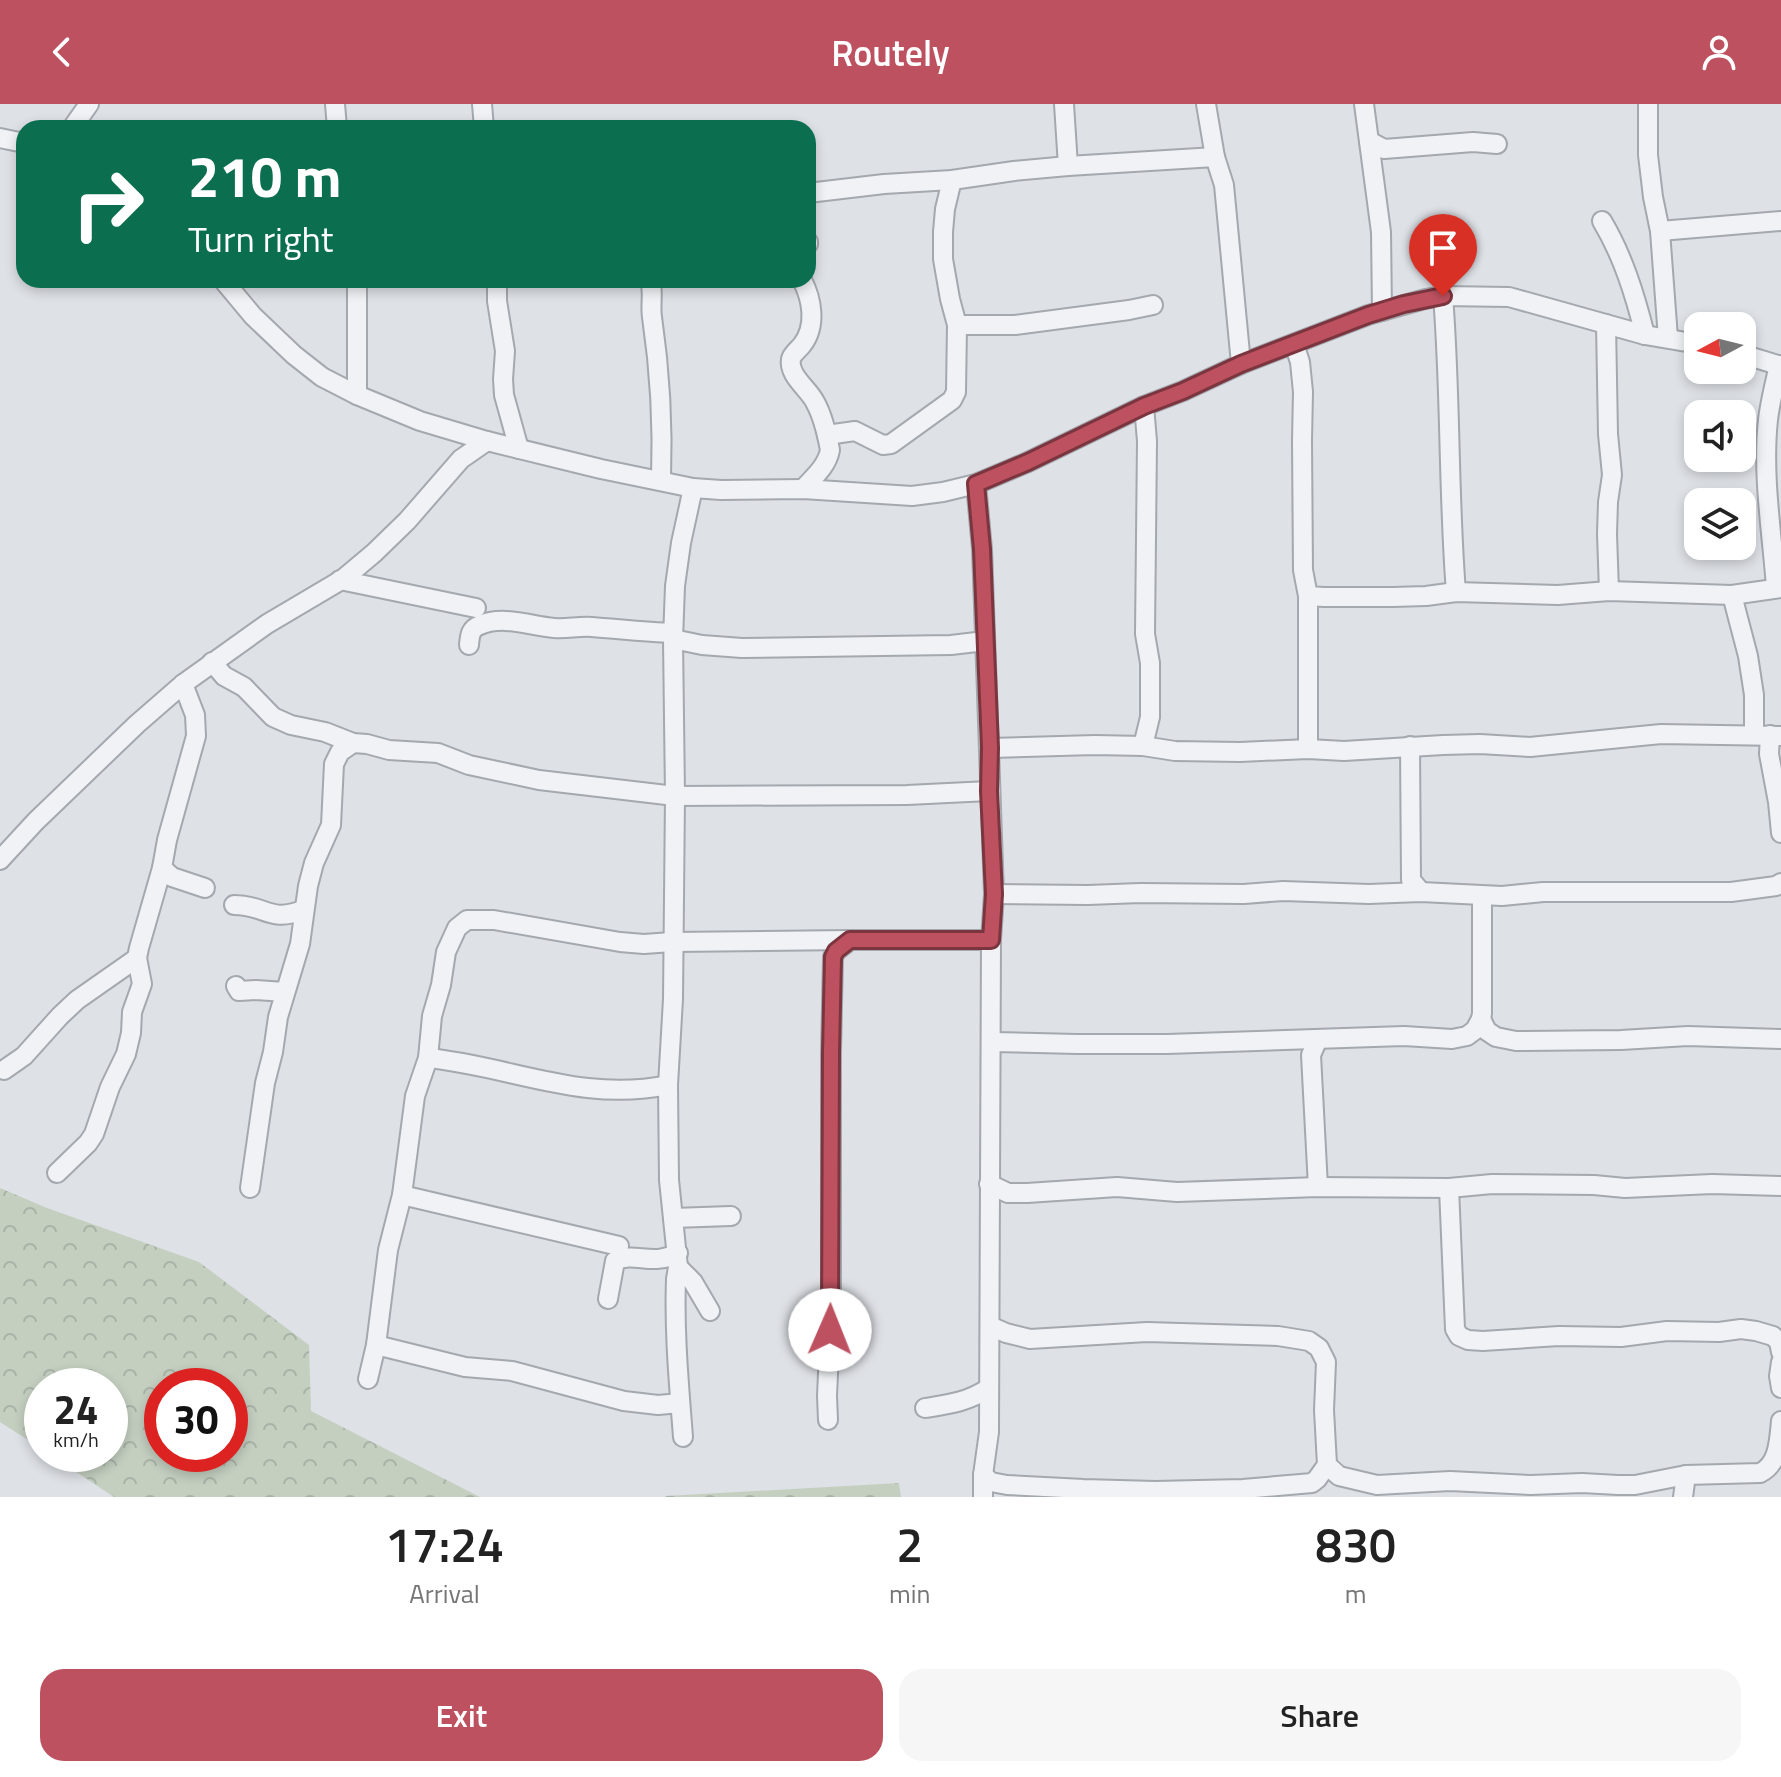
<!DOCTYPE html>
<style>
:root{--surface:#fff;--page:#f6f6f6;--text:#222;--muted:#767676;--accent:#bd5160}
body{margin:0;font-family:"Titillium Web",sans-serif;background:var(--page);color:var(--text);height:100vh;display:flex;flex-direction:column;font-size:30px;white-space:nowrap}
*{box-sizing:border-box;margin:0}
p{font-size:26px;color:var(--muted)}
.icon{flex:none;width:44px;height:44px;fill:none;stroke:currentColor;stroke-width:2;stroke-linecap:round;stroke-linejoin:round}
.map{position:relative;height:1393px;overflow:hidden}
.panel{display:flex;flex-direction:column;background:var(--surface);flex:1}
.panel>*{flex:none}
.top-card{position:absolute;left:16px;top:16px;width:800px;height:168px;border-radius:24px;box-shadow:0 4px 12px #0003;background:#0b6e4f;color:#fff;overflow:hidden}
.needle{width:52px;rotate:263deg}
.tools{position:absolute;left:1684px;top:208px;display:grid;gap:16px}
.tools a{display:grid;place-items:center;width:72px;height:72px;border-radius:16px;background:var(--surface);box-shadow:0 4px 12px #0003;font-size:40px}
.speed{position:absolute;left:24px;top:1264px;display:flex;gap:16px;font-size:40px;font-weight:700;text-align:center}
.speed>*{display:grid;place-content:center;width:104px;height:104px;border-radius:50%;background:var(--surface);box-shadow:0 4px 12px #0003;line-height:1}
.speed small{font-size:20px;font-weight:400}
.speed .limit{border:12px solid #d22;background:#fff;color:#111}
.pin{position:absolute;display:grid;place-items:center;width:68px;height:68px;color:#fff;margin:-82px -34px;border-radius:50% 50% 50% 0;rotate:-45deg;box-shadow:0 0 8px #0007}
.pin .icon{rotate:45deg}
.me{position:absolute;width:88px;margin:-44px;rotate:1deg;stroke-linejoin:round;filter:drop-shadow(0 0 6px #0008)}
.turn{display:flex;align-items:center;gap:28px;height:168px;padding:0 40px;font-size:36px}
.turn .icon{width:104px;height:104px;stroke-width:2.5}
.turn b{display:block;font-size:56px;line-height:68px}
.eta{display:flex;justify-content:space-evenly;align-items:center;height:136px;text-align:center}
.eta b{font-size:48px;font-weight:600;line-height:56px}
.button{display:flex;gap:16px;margin-top:auto;padding:16px 40px}
.button a{flex:1;height:92px;border-radius:24px;background:var(--accent);color:#fff;font-size:32px;font-weight:600;line-height:92px;text-align:center}
.button a+a{background:var(--page);color:var(--text)}
header{display:flex;justify-content:space-between;align-items:center;height:104px;padding:0 40px;background:var(--accent);color:#fff;font-size:36px;font-weight:600}
.map>svg:first-child{display:block}
.forest{fill:url(#forest-crowns);fill-rule:evenodd}
.lines{fill:none;stroke-linecap:round;stroke-linejoin:round}
.minor-casing{stroke:#a4a8af;stroke-width:22}
.minor{stroke:#f0f2f5;stroke-width:18}
.route-casing{stroke:#7b353e;stroke-width:20}
.route{stroke:#bd5160;stroke-width:14}
</style>
<header><svg class="icon" aria-label="back" viewBox="0 0 24 24"><path d="M15 5l-7 7 7 7"/></svg>Routely<svg class="icon" aria-label="person" viewBox="0 0 24 24"><circle cx="12" cy="8" r="4"/><path d="M4 21q1-7 8-7t8 7"/></svg></header>
<div class="map">
<svg width="1781" height="1393" viewBox="0 0 1781 1393">
<defs>
<pattern id="forest-crowns" width="20" height="18" patternUnits="userSpaceOnUse" patternTransform="scale(2)"><rect width="20" height="18" fill="#c4cfc0"/><path d="M2 6a3 3 0 1 1 6 0M12 15a3 3 0 1 1 6 0" fill="none" stroke="#a8b2a6"/></pattern>
</defs>
<rect width="100%" height="100%" fill="#dee1e6"/>
<g class="forest">
<path d="M0,1084L47,1104L199,1158L309,1241L311,1307L480,1393H114L49,1350H110V1282H42V1345L0,1318ZM162,1282H230V1350H162Z"/>
<path d="M899,1379L901,1393H665L666,1392Z"/>
</g>
<g class="lines">
<defs>
<g id="minor">
<path d="M335,0L337,24"/>
<path d="M482,0L484,24"/>
<path d="M1064,0L1068,62"/>
<path d="M1206,0L1215,53L1224,81L1241,260"/>
<path d="M1364,0L1381,128L1382,207"/>
<path d="M1648,0V51L1653,93L1660,127L1668,234"/>
<path d="M72,24L89,0"/>
<path d="M0,34L24,39"/>
<path d="M1369,37L1384,45L1473,38L1497,40"/>
<path d="M808,89L884,80L952,76L1014,67L1068,62L1215,53"/>
<path d="M1602,117C1623,152 1635,191 1645,231"/>
<path d="M1660,127L1781,117"/>
<path d="M808,138V140"/>
<path d="M223,176L253,212L294,251L322,273L357,291L420,317L487,337L601,365L693,384L721,386L803,385L912,392L943,388L976,380L1028,358L1144,302L1183,287L1241,260L1368,211L1425,195L1443,192L1509,193L1645,231L1698,240"/>
<path d="M357,176V291"/>
<path d="M497,176V197L505,247L503,275L504,291L519,345"/>
<path d="M650,176C654,189 650,200 652,213C660,267 663,321 661,376"/>
<path d="M802,176C812,195 817,222 802,241C799,245 792,250 791,255C788,272 809,285 815,298C823,312 827,330 830,346C827,362 814,373 803,385"/>
<path d="M1443,192C1451,291 1448,389 1456,488"/>
<path d="M1606,220L1608,330L1612,371L1608,398L1607,430L1609,487"/>
<path d="M957,221H1015L1129,206L1153,201"/>
<path d="M1294,240L1300,258L1303,288L1302,336L1303,466L1308,492L1324,493H1393L1426,492L1456,488L1558,491L1609,487L1732,491L1781,484"/>
<path d="M1742,250L1781,262"/>
<path d="M827,331L855,327L883,341L891,340L952,296L956,288L957,221L950,195L943,155V128L945,105L952,76"/>
<path d="M976,380L982,445L994,790L991,836L989,1328L983,1371V1393"/>
<path d="M340,476L476,504"/>
<path d="M1776,483C1772,429 1762,370 1768,316C1770,298 1775,279 1779,261"/>
<path d="M1732,491L1748,552L1754,591V631"/>
<path d="M673,535L702,541L742,544L951,541L985,537"/>
<path d="M469,541C470,531 470,525 480,521C504,511 530,522 554,524C567,525 579,522 592,523C619,525 646,528 673,529"/>
<path d="M212,558L224,572L244,583L273,613L291,621L325,628L353,639L367,640L389,646L438,649L469,661L539,676L675,692L907,691L989,687"/>
<path d="M1770,631L1769,650L1778,698L1781,729"/>
<path d="M1143,642L1150,613V559L1145,530L1147,337L1144,302"/>
<path d="M1410,642L1411,776L1421,788"/>
<path d="M990,644L1095,641L1143,642L1175,647L1240,648L1308,645L1344,647L1443,641L1480,640L1530,643L1661,630L1781,632"/>
<path d="M1308,645V492"/>
<path d="M0,756L36,717L137,620L183,580L267,520L343,475L374,449L407,417L461,355L487,337"/>
<path d="M162,764L172,773L205,784"/>
<path d="M994,790L1088,791L1140,789L1244,790L1283,787L1369,790L1421,788L1502,792L1543,788H1731L1776,782L1781,779"/>
<path d="M234,801C266,801 269,819 303,806"/>
<path d="M236,882L239,887L256,886L285,888"/>
<path d="M1481,915L1487,927L1496,933L1516,937L1621,936L1688,932L1781,935"/>
<path d="M992,938L1077,940H1167L1404,932L1452,935L1467,932L1475,926L1481,915L1482,909V792"/>
<path d="M428,954C510,962 582,999 668,981"/>
<path d="M4,966L24,952L60,912L77,896L137,854"/>
<path d="M57,1069L88,1039L94,1030L110,983L126,950L131,929L132,908L142,880L137,854L139,844L162,764L167,736L196,632L195,611L183,580"/>
<path d="M989,1080L1008,1089H1027L1117,1083L1177,1088L1318,1083L1449,1084L1492,1080L1594,1081L1625,1084L1712,1080L1781,1082"/>
<path d="M1318,1083L1311,951L1318,935"/>
<path d="M250,1084L265,979L273,948L278,913L300,840L308,782L314,759L331,721L334,660L340,648L353,639"/>
<path d="M1449,1084L1455,1225L1459,1232L1468,1236L1483,1237L1559,1232L1621,1233L1667,1227L1719,1228L1741,1225L1756,1227L1773,1232L1779,1238L1781,1248"/>
<path d="M402,1091L619,1142"/>
<path d="M673,1114L731,1112"/>
<path d="M678,1163L693,1178L710,1207"/>
<path d="M608,1195L615,1157C635,1147 652,1163 678,1149"/>
<path d="M376,1241L465,1263L512,1267L624,1297L658,1301L680,1299"/>
<path d="M1781,1258L1779,1272L1781,1284"/>
<path d="M368,1275L376,1241L388,1146L402,1091L415,992L428,954L432,912L441,881L446,848L457,824L467,816H494L620,838L644,840L672,838L850,836H991"/>
<path d="M925,1304C951,1300 967,1298 989,1284"/>
<path d="M828,1316L827,1292L831,1202V949L833,853L836,847L850,836"/>
<path d="M683,1333C679,1280 674,1228 676,1175L678,1163L669,1076L668,981L673,895L675,692L673,535L675,482L681,439L693,384"/>
<path d="M1327,1361L1339,1372L1377,1381L1450,1377L1531,1381L1582,1379L1618,1381H1635L1686,1371L1760,1369C1779,1360 1779,1336 1781,1317"/>
<path d="M983,1371L991,1378L1007,1381L1083,1385L1155,1387L1243,1385L1312,1379L1317,1375L1327,1361L1324,1306L1326,1258L1319,1244L1309,1237L1278,1232L1147,1228L1030,1235L1006,1229L990,1222"/>
<path d="M1683,1393L1686,1371"/>
</g>
</defs>
<use href="#minor" class="minor-casing"/>
<use href="#minor" class="minor"/>
</g>
<g class="lines">
<defs>
<path id="route" d="M830,1226L831,949L833,853L836,847L850,836H991L994,790L989,687L990,644L982,445L976,380L1028,358L1144,302L1183,287L1241,260L1368,211L1404,200L1443,192"/>
</defs>
<use href="#route" class="route-casing"/>
<use href="#route" class="route"/>
</g>
</svg>
<div class="tools">
<a><svg class="needle" viewBox="-14 -14 28 28"><path d="M0-13l5 13h-10z" fill="#e53935"/><path d="M0 13l5-13h-10z" fill="#767676"/></svg></a>
<a><svg class="icon" aria-label="sound" viewBox="0 0 24 24"><path d="M4 9h4l5-4v14l-5-4H4zM17 9q2 3 0 6"/></svg></a>
<a><svg class="icon" aria-label="layers" viewBox="0 0 24 24"><path d="M12 4l9 5-9 5-9-5zM3 14l9 5 9-5"/></svg></a>
</div>
<div class="speed"><div>24<small>km/h</small></div><div class="limit">30</div></div>
<div class="pin" style="left:1443px;top:192px;background:#d93025"><svg class="icon" aria-label="arrive" viewBox="0 0 24 24"><path d="M6 21V4h12l-3 4 3 4H6"/></svg></div>
<svg class="me" style="left:830px;top:1226px" viewBox="-20 -20 40 40"><circle r="19" fill="#fff"/><path d="M0-13L10 11 0 6-10 11z" fill="#bd5160"/></svg>
<div class="top-card">
<div class="turn"><svg class="icon" aria-label="right" viewBox="0 0 24 24"><path d="M7 20v-9h11M14 6l5 5-5 5"/></svg><div><b>210 m</b>Turn right</div></div>
</div>
</div>
<section class="panel">
<div class="eta">
<div><b>17:24</b><p>Arrival</p></div>
<div><b>2</b><p>min</p></div>
<div><b>830</b><p>m</p></div>
</div>
<div class="button"><a>Exit</a><a>Share</a></div>
</section>
